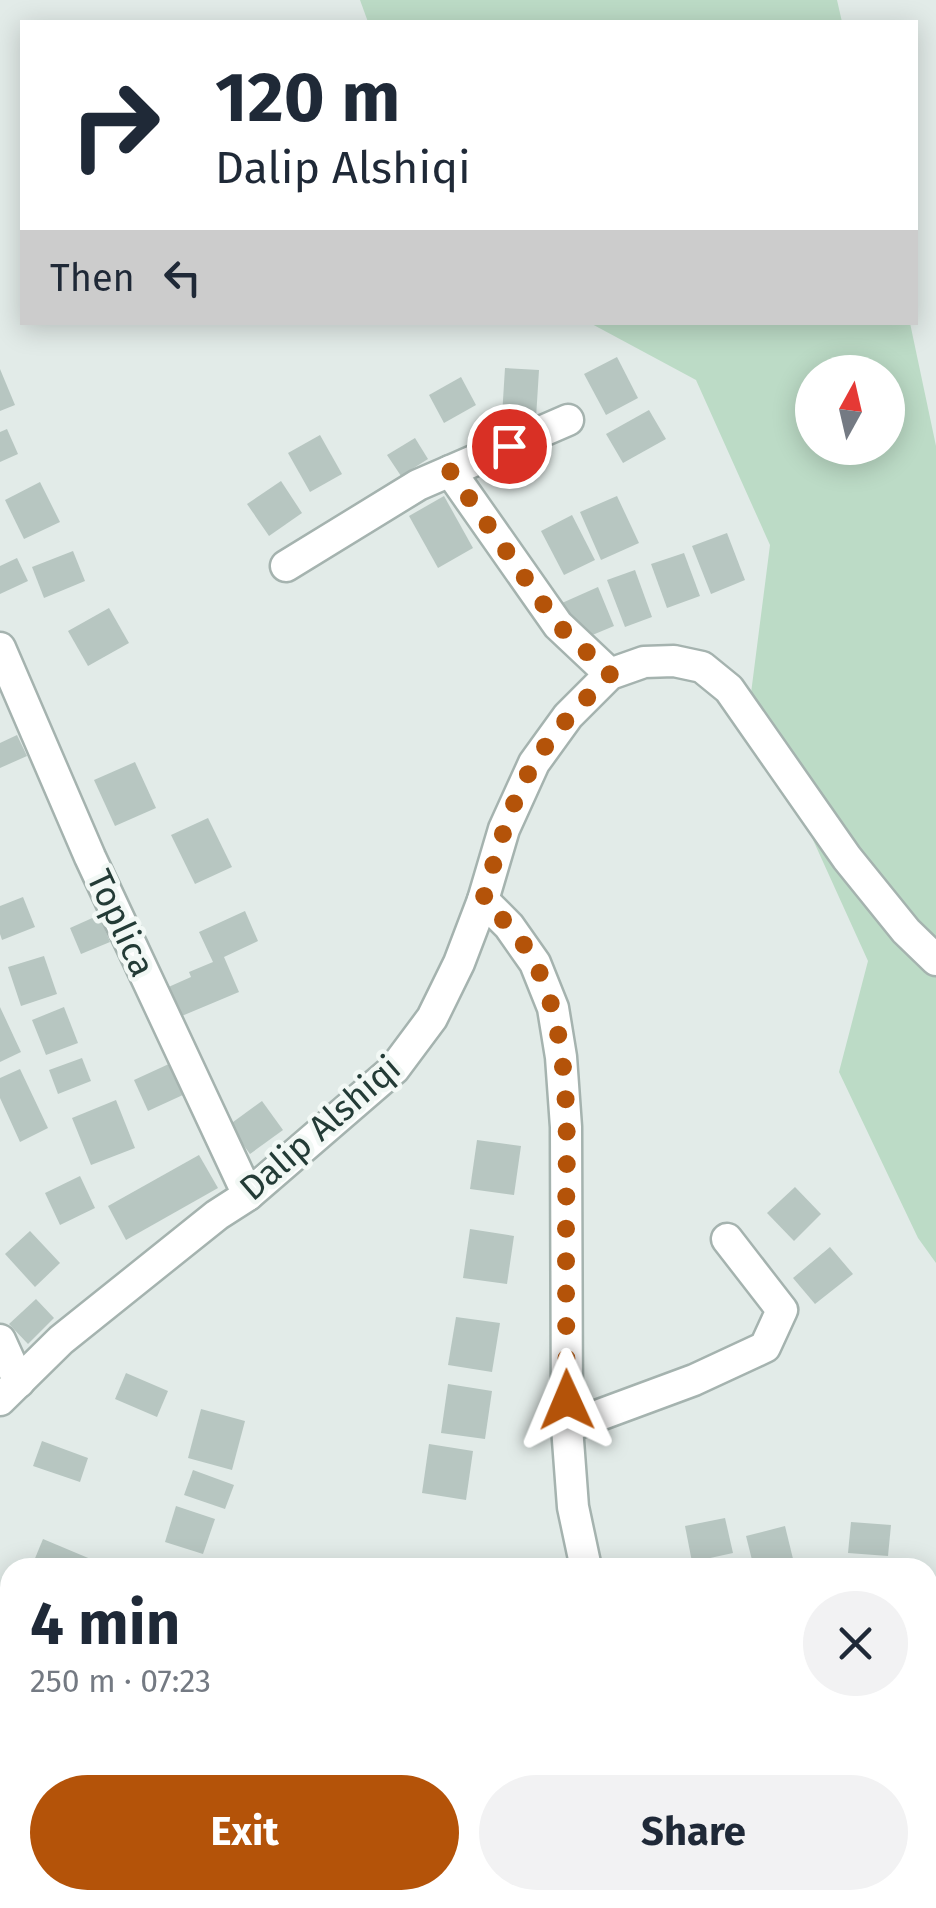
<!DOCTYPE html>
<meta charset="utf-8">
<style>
:root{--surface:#fff;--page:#f2f2f3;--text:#1f2937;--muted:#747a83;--accent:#b45309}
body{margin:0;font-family:"Fira Sans",sans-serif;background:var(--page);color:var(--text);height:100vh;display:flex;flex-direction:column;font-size:38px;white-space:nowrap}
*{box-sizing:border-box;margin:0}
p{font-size:32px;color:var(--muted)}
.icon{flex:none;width:55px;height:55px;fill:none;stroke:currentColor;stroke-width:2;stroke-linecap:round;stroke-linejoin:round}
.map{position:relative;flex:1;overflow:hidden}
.side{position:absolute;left:0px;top:1558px;width:938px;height:352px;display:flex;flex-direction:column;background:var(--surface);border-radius:30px 30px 0 0;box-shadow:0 5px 25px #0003}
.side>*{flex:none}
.guide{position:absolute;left:20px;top:20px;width:898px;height:305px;border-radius:0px;box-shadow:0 5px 25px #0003;background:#fff;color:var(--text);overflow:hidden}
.needle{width:65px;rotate:8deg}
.fabs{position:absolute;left:795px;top:355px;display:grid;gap:20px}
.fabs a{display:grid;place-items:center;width:110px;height:110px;border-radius:50%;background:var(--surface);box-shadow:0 5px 25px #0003;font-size:50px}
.pin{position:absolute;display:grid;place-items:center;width:85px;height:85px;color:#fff;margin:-42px;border:5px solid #fff;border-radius:50%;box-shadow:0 2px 10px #0007}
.me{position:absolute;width:110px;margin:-55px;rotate:359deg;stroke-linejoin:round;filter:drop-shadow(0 0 8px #0008)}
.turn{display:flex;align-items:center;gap:35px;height:210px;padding:0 30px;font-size:45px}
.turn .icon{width:130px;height:130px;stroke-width:2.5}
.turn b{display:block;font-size:70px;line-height:85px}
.then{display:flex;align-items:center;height:95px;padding:0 30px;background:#0003;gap:20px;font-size:38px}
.round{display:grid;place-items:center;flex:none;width:105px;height:105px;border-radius:52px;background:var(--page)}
.summary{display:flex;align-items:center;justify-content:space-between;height:170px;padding:0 30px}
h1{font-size:60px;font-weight:700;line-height:75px}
.action{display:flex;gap:20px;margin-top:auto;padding:20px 30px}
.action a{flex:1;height:115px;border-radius:60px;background:var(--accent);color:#fff;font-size:40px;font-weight:700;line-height:115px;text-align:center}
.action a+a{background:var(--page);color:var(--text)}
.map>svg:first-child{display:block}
.green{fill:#bcdbc6;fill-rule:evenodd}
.building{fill:#b7c6c1}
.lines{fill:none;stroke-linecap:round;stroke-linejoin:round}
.minor-casing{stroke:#a5b3af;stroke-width:35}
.minor{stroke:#fff;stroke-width:30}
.route{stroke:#b45309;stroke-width:18;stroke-dasharray:0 32.4}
.labels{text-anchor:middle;stroke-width:9;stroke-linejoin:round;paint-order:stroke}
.street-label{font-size:35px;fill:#233b36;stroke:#f2f8f5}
</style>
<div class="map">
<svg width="936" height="1908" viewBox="0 0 936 1908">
<rect width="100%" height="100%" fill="#e2ebe8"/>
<g class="green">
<path d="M360,0H837L842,22H368Z"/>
<path d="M590,323H910L936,446V1263L918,1238L839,1072L868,961L750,701L770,545L696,380ZM812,372H888V448H812Z"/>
</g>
<g class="building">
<path d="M617,357L638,398L606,415L584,374Z"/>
<path d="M505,368L539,370L536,418L502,416Z"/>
<path d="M0,369L15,405L0,411Z"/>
<path d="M461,377L476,405L444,423L429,395Z"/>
<path d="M649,410L666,439L623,463L606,434Z"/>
<path d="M7,429L18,454L0,462V432Z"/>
<path d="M320,435L342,474L310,492L288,453Z"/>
<path d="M415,438L428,459L401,476L387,455Z"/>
<path d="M281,481L302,513L269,536L247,504Z"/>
<path d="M40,482L60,522L24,539L5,500Z"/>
<path d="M444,496L473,548L438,568L409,516Z"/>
<path d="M617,496L639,543L601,560L580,512Z"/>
<path d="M572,515L595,560L564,575L541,531Z"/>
<path d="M727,533L745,580L711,594L692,546Z"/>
<path d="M73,551L85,581L44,598L32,567Z"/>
<path d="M684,553L700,596L667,608L651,564Z"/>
<path d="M17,558L28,581L0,594V566Z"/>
<path d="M635,570L652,617L625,627L607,580Z"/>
<path d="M598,587L614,626L578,641L562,603Z"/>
<path d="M109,608L129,643L88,666L68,631Z"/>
<path d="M17,735L27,756L0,768V743Z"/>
<path d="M135,762L156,808L115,826L94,780Z"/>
<path d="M208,818L232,867L195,884L171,835Z"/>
<path d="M23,897L35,927L2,940L0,934V906Z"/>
<path d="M245,911L258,941L224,957L239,992L177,1018L164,989L191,977L189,972L213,962L199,932Z"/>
<path d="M99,915L110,942L81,954L70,928Z"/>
<path d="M44,956L57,994L21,1006L8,967Z"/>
<path d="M0,1007L21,1052L0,1062Z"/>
<path d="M64,1007L78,1043L46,1055L32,1020Z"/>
<path d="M82,1058L91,1081L58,1094L49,1070Z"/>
<path d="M171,1063L185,1094L148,1111L134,1080Z"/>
<path d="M20,1069L48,1128L20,1142L0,1098V1078Z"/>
<path d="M116,1100L135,1148L91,1165L72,1118Z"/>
<path d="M262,1101L283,1130L250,1154L229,1125Z"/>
<path d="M477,1140L521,1146L514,1195L470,1189Z"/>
<path d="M199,1155L218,1188L126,1240L108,1206Z"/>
<path d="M80,1176L95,1208L60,1225L45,1193Z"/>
<path d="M795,1187L821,1214L794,1241L767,1213Z"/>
<path d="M470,1229L514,1236L507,1284L463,1278Z"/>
<path d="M30,1231L60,1263L35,1287L5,1254Z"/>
<path d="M830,1247L853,1274L815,1304L793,1278Z"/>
<path d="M36,1299L54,1318L28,1344L9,1324Z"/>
<path d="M456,1317L500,1323L492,1372L448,1365Z"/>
<path d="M126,1373L168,1391L157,1417L115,1399Z"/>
<path d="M448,1384L492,1391L485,1439L441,1433Z"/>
<path d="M201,1409L245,1421L232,1470L188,1458Z"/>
<path d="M42,1441L88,1458L80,1482L33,1466Z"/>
<path d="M429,1444L473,1451L466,1500L422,1493Z"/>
<path d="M193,1470L234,1485L225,1509L184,1495Z"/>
<path d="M176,1506L215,1519L203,1554L165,1542Z"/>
<path d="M725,1518L733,1553L692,1562L685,1526Z"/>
<path d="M851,1522L891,1525L888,1556L848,1553Z"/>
<path d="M785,1526L794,1563L778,1568H754L746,1536Z"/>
<path d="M43,1539L93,1560L90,1568H31Z"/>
</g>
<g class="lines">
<defs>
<g id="minor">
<path d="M450,471L558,625L610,674"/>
<path d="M286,566L418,485L568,420"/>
<path d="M0,648L90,857L248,1195"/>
<path d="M483,900L509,926L535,963L553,1008L561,1057L566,1127L567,1427L573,1507L586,1568"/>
<path d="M0,1340L19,1382"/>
<path d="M0,1400L61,1340L217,1215L248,1195L394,1069L432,1018L459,963L483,900L504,829L534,763L568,716L610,674L644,662L674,661L702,667L729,689L847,858L906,931L936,960"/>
<path d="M567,1427L694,1380L765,1347L782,1310L727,1239"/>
<path d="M667,1900L671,1908"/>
<path d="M721,1908L724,1900"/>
</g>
</defs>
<use href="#minor" class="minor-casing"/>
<use href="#minor" class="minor"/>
</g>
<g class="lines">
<path class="route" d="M509,446L450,471L558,625L610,674C583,702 555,729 535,762C509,804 497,853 483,900C503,919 524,940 536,965C572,1039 567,1135 566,1215C566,1277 566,1339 567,1400"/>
</g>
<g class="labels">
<g class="street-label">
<text transform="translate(121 923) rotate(65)" y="12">Toplica</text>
<text transform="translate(320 1128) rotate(-41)" y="12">Dalip Alshiqi</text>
</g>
</g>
</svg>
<div class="fabs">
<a><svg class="needle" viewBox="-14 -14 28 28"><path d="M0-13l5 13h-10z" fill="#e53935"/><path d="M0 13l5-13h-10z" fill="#747a83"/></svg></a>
</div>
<div class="pin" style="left:509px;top:446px;background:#d93025"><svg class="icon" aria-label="arrive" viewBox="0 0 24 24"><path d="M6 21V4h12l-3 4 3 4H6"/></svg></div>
<svg class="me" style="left:567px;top:1400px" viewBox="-20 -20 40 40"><path d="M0-17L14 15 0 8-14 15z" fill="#b45309" stroke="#fff" stroke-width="4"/></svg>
<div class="guide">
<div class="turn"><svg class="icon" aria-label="right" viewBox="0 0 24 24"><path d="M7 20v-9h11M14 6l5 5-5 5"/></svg><div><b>120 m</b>Dalip Alshiqi</div></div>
<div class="then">Then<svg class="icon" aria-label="left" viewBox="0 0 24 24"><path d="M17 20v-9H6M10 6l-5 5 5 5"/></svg></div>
</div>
<section class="side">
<div class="summary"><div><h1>4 min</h1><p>250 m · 07:23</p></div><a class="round"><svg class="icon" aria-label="close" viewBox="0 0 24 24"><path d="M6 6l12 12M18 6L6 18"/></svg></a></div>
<div class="action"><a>Exit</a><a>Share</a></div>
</section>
</div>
